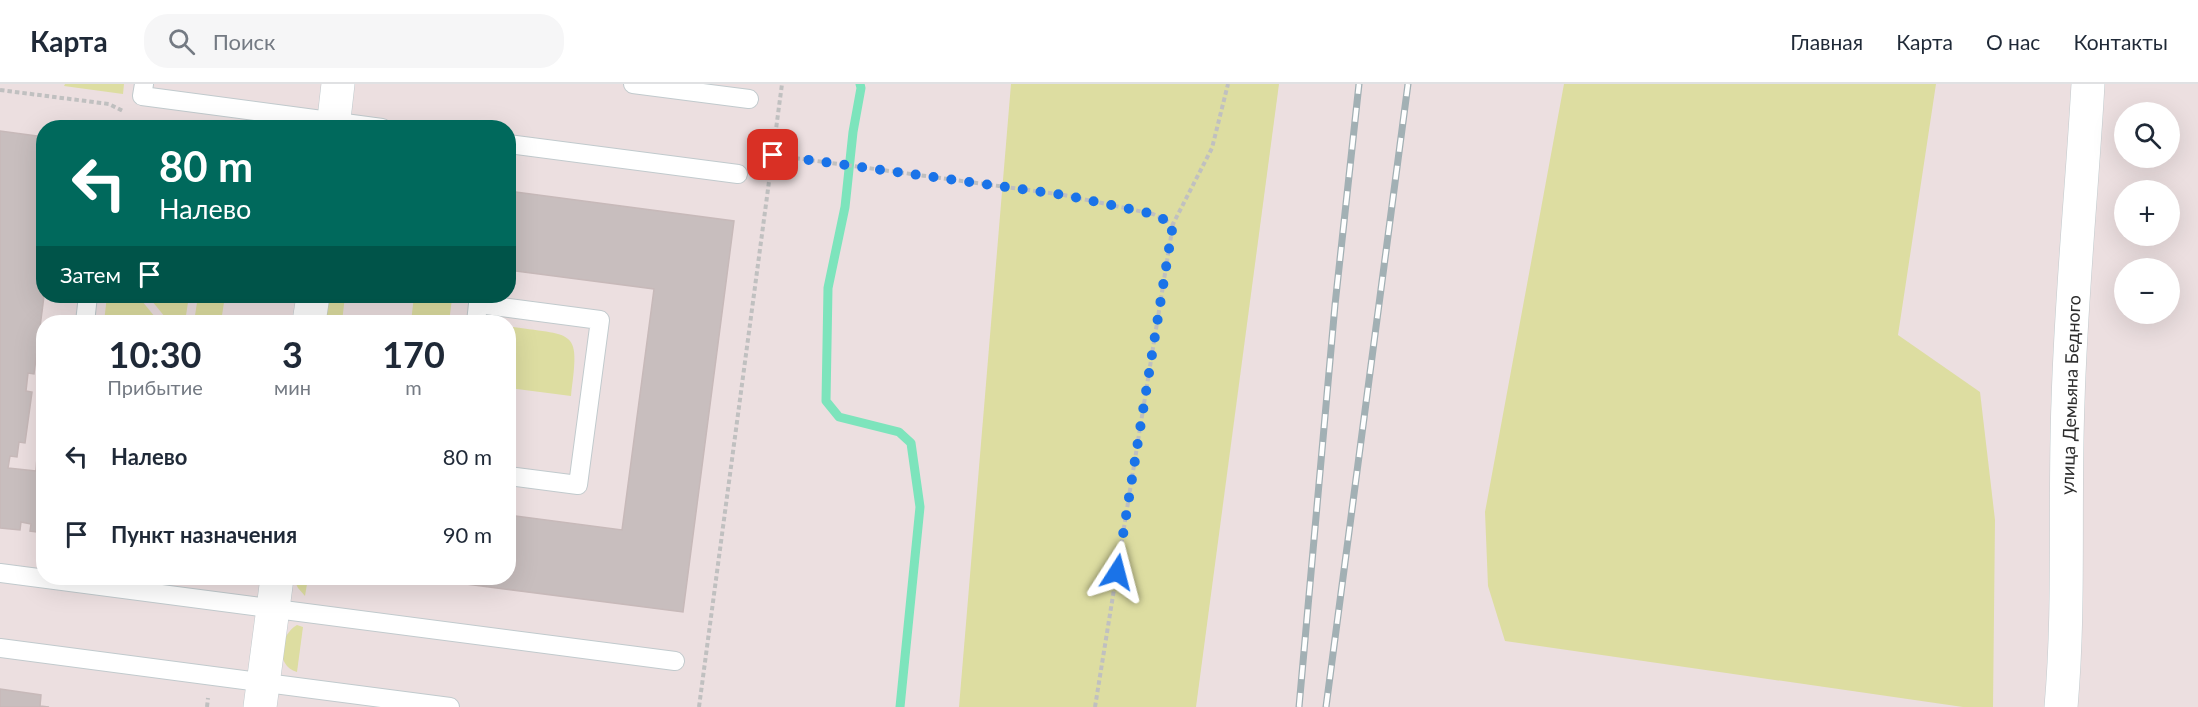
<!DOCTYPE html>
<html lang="ru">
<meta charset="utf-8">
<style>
:root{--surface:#fff;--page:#f6f6f7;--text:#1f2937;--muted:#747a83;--line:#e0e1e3}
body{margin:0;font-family:Lato,sans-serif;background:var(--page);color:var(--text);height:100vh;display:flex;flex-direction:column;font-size:22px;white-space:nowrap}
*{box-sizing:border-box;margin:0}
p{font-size:20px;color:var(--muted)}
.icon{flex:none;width:33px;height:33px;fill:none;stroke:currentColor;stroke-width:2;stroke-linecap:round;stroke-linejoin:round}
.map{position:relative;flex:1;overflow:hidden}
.drawer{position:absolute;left:36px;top:231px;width:480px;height:270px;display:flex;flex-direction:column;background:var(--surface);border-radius:24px;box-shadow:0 6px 24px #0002}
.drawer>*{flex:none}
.hud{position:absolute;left:36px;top:36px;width:480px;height:183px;border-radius:24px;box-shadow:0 6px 24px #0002;background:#00695c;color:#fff;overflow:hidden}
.controls{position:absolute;left:2114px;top:18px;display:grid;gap:12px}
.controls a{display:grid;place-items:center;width:66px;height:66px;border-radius:50%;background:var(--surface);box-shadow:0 6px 24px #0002;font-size:30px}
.pin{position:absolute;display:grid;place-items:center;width:51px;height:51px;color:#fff;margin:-26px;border-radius:12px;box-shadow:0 3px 9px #0006}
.me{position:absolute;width:66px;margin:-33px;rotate:9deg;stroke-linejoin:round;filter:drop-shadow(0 0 4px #0008)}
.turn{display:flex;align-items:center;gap:21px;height:126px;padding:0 24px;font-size:27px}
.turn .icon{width:78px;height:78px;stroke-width:2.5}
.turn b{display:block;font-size:42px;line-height:51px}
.then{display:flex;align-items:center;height:57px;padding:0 24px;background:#0003;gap:12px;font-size:22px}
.eta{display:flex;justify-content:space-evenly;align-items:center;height:102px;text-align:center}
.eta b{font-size:36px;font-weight:700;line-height:42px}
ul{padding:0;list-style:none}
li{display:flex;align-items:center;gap:18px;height:78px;padding:0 24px}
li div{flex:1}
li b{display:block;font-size:22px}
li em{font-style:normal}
header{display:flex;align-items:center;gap:36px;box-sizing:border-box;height:84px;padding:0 30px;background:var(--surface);border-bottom:2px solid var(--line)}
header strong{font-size:28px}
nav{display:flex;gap:33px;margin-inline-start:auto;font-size:21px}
.search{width:420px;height:54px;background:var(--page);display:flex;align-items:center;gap:15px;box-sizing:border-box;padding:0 21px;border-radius:24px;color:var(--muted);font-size:22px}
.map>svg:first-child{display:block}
.green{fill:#dddda1}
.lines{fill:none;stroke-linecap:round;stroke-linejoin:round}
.stream{stroke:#7de4bc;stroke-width:9}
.building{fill:#c8bebe;stroke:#c7b9b9;stroke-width:1.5}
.service-casing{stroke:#c1cacd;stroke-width:20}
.minor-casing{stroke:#c1cacd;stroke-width:34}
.tertiary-casing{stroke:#c1cacd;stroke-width:34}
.path{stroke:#c0c0c0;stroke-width:4;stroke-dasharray:4.5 3;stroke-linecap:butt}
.service{stroke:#fff;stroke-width:18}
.minor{stroke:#fff;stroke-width:33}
.tertiary{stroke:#fff;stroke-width:33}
.rail-casing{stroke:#a2b0b4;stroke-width:7}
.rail{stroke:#fff;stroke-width:4.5;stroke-dasharray:14;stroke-linecap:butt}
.route{stroke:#1a73e8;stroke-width:10;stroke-dasharray:0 18}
.labels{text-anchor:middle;stroke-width:6;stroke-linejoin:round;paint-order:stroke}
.street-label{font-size:18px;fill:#2c2c2c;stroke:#fff}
</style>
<header>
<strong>Карта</strong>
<div class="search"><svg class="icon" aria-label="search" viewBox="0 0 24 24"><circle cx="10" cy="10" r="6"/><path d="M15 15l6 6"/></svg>Поиск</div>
<nav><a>Главная</a><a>Карта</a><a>О нас</a><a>Контакты</a></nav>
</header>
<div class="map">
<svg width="2198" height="623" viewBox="0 0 2198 623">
<rect width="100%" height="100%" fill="#ecdfe0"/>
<g class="green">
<path d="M65,0H124L123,10L64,2Z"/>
<path d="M1011,0H1279L1196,623H959Z"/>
<path d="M1564,0H1936L1898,251L1980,308L1995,436L1993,623H1963L1505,557L1488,502L1485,428Z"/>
<path d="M107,212H138L159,238H104Z"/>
<path d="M148,212H189L185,238H169Z"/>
<path d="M198,212H225L221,238H194Z"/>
<path d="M329,212H345L342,238H325Z"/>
<path d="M414,212L452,215L449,238H411Z"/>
<path d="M513,243C576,252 580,245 571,312L509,304V275Z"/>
<path d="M293,494H308L305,512L298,504Z"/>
<path d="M297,541L303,543L297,588C274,581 280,551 297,541Z"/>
</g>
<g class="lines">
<path class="stream" d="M860,0L861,4L853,48L845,123L828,204L826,317L839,333L899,348L911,359L920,423L900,623"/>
</g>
<g class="building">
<path d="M0,47L44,53V212L34,290L28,289L26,307L32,308L25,359L19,358L17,373L10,372L8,384L36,387L37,373L44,374V449L30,447L31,440L21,438L20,446L0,444Z"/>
<path d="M508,107L734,137L683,528L420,494H508V431L622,446L654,205L508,186Z"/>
<path d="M0,605L41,611L40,622L49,623H0Z"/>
</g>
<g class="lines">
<defs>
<g id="service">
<path d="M144,0L142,12L382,44"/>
<path d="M633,0L749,15"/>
<path d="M508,60L738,90"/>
<path d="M85,238L88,212"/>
<path d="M476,238L478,220L600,236L578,401L508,392"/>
<path d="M0,489L675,577"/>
<path d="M0,564L450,623"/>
</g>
<g id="minor">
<path d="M333,44L338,0"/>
<path d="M309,238L313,212"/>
<path d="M260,623L277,494"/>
</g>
<path id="tertiary" d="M2061,623C2070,522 2064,420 2068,318C2071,212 2082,106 2088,0"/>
</defs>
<use href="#service" class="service-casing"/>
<use href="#minor" class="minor-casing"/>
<use href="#tertiary" class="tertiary-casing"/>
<g class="path">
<path d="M0,6L109,20L123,27"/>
<path d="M773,71L1064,111L1153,130L1173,140L1212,64L1228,0"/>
<path d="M207,623L208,614"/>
<path d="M699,623L782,0"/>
<path d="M1095,623L1173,140"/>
</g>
<use href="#service" class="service"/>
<use href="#minor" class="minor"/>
<use href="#tertiary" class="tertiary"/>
<defs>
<g id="rail">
<path d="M1299,623L1335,221L1359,0"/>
<path d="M1326,623L1408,0"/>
</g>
</defs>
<use href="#rail" class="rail-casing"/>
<use href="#rail" class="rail"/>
</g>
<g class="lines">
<path class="route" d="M773,71L1064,111L1153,130L1173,140L1117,488"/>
</g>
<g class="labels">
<g class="street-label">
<text transform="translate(2071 311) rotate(-88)" y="6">улица Демьяна Бедного</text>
</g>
</g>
</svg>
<div class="controls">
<a><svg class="icon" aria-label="search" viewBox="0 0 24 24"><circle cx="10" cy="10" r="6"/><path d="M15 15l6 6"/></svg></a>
<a>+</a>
<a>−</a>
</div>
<div class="pin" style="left:773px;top:71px;background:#d93025"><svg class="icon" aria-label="arrive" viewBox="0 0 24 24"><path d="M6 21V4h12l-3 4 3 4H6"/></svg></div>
<svg class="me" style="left:1117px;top:488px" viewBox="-20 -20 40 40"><path d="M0-17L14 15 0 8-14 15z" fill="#1a73e8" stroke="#fff" stroke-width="4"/></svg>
<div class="hud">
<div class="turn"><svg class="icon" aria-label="left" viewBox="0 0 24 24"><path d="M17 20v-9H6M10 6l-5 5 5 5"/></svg><div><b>80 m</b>Налево</div></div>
<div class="then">Затем<svg class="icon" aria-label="arrive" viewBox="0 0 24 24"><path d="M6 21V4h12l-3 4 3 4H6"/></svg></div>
</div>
<section class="drawer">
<div class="eta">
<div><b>10:30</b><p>Прибытие</p></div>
<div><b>3</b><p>мин</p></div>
<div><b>170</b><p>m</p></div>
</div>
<ul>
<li><svg class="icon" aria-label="left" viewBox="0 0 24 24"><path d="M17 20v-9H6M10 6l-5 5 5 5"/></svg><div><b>Налево</b></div><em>80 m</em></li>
<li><svg class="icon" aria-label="arrive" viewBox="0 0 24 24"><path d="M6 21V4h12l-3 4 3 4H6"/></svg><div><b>Пункт назначения</b></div><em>90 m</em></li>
</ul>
</section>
</div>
